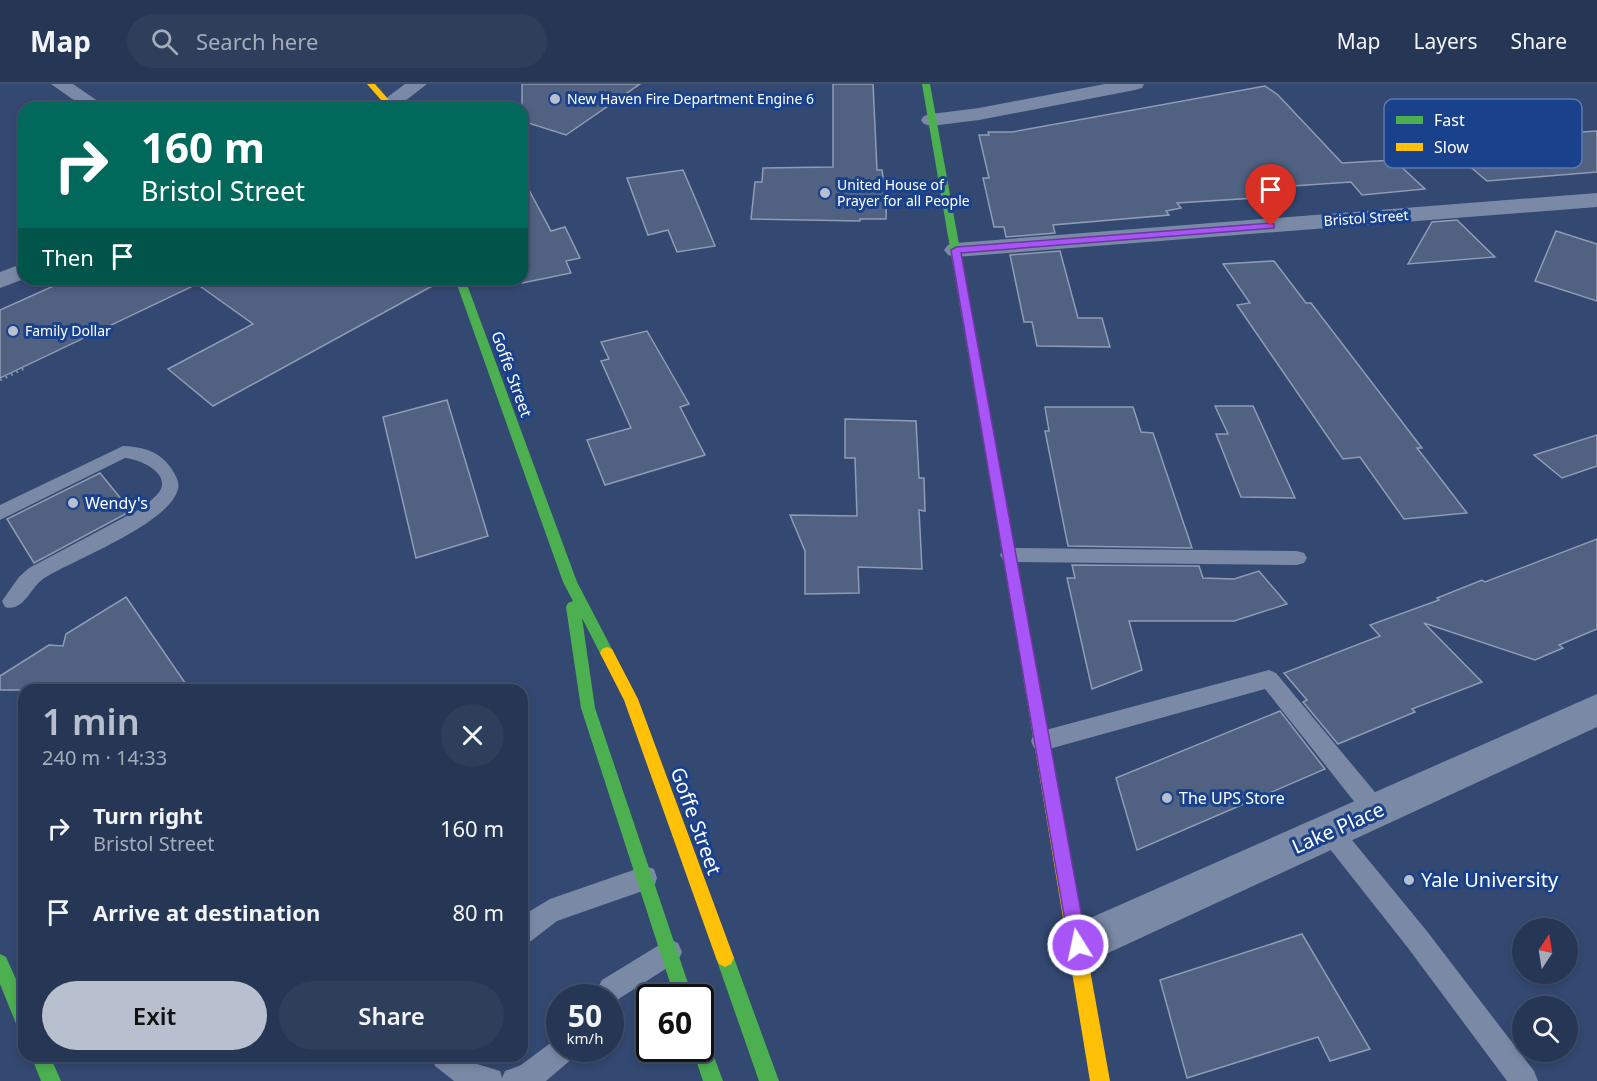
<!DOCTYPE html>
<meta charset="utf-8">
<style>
:root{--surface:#263756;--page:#2e3f5c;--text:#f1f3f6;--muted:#a4acb9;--line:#42516c;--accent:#b8bfce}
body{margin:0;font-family:"Noto Sans",sans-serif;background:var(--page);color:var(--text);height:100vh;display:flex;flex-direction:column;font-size:22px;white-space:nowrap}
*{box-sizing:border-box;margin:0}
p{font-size:20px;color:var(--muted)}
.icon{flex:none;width:33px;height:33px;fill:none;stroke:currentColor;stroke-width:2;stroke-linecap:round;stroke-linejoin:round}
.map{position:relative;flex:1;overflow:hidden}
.sheet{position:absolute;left:18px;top:600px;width:510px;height:378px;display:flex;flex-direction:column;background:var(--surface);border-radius:18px;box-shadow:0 3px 9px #0003,0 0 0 2px var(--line)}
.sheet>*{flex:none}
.guide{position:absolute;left:18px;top:18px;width:510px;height:183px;border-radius:18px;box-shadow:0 3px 9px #0003,0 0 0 2px var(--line);background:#00695c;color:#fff;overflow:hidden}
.needle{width:39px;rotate:12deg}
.fabs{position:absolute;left:1512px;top:834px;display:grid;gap:12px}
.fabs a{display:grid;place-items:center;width:66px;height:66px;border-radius:50%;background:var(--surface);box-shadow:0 3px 9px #0003,0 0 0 2px var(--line);font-size:30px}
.speed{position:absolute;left:546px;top:900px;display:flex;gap:12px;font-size:30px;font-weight:700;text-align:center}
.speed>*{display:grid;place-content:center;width:78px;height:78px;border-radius:50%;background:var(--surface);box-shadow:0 3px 9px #0003,0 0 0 2px var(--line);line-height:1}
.speed small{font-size:15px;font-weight:400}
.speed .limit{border:3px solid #111;border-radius:9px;background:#fff;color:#111}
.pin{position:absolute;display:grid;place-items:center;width:51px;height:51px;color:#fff;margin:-62px -26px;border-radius:50% 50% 50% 0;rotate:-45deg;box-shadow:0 0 6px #0007}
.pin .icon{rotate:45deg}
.me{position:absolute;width:66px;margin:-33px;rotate:350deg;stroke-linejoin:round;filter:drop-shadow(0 0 4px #0008)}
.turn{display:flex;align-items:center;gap:21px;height:126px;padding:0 24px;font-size:27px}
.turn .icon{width:78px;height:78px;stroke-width:2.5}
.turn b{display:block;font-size:42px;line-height:51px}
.then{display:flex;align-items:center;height:57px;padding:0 24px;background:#0003;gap:12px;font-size:22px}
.round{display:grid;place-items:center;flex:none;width:63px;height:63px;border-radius:32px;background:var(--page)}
.overview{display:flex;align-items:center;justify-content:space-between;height:102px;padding:0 24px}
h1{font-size:36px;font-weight:600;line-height:45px;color:var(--accent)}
.button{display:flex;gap:12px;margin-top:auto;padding:12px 24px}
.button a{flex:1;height:69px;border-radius:36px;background:var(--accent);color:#111;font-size:24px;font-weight:600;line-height:69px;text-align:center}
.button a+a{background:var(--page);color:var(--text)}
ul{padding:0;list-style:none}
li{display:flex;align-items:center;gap:18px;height:84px;padding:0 24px}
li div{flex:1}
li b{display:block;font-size:22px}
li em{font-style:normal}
header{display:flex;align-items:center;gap:36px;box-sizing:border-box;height:84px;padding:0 30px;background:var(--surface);border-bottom:2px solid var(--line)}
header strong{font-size:28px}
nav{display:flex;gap:33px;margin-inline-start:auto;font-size:21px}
.search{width:420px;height:54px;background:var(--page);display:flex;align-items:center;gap:15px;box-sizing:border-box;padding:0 21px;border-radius:33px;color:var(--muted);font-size:22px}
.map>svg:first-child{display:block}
.building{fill:#506182;stroke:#8f9cb4;stroke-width:1.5}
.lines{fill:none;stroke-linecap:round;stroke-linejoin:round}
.path{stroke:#7a8aa6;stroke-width:3;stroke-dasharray:2 4;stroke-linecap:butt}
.lane{fill:#7a8aa6;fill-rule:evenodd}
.street{fill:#7a8aa6;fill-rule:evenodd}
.fast{fill:#4caf50;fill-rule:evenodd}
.slow{fill:#ffc107;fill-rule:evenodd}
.route{fill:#a855f7;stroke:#6d37a1;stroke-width:1.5}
.poi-dot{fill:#b8bfce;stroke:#19418c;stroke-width:2}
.labels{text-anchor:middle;stroke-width:6;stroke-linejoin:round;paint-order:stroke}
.far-poi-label{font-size:14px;fill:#fff;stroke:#19418c;text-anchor:start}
.far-street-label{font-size:14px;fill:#fff;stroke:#19418c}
.street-label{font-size:16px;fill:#fff;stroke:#19418c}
.poi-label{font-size:16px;fill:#fff;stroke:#19418c;text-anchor:start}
.near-street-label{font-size:20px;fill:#fff;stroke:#19418c}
.near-poi-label{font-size:20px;fill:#fff;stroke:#19418c;text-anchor:start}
.key{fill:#19418c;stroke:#5e7aae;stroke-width:1.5}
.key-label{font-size:16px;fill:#fff}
</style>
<header>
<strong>Map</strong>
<div class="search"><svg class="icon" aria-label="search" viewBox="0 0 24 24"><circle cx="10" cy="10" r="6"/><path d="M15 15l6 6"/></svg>Search here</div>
<nav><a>Map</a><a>Layers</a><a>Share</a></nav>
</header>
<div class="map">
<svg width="1597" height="997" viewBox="0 0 1597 997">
<rect width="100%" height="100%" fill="#334972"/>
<g class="building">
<path d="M522,0H640L566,51L522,37Z"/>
<path d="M833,0H873L877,86H882L884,100H887L886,135H860V137L751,135L755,98H762L763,84L833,83Z"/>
<path d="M1265,2L1278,11L1342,79L1394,76L1425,105L1362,111L1351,98L1248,105L1255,114L1177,119L1181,124L1166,127L1169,131L1053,141L1055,149L1006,153L1004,143H994L983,94H989L979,51H989L988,48H1012Z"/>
<path d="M1597,47V88L1487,97L1454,69L1491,67L1476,55Z"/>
<path d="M683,86L698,121L715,162L677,168L668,146L648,151L627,94Z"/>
<path d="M522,93L551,147L565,143L580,174L566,177L571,189L522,199Z"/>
<path d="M1457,136L1495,173L1408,180L1432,138Z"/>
<path d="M1556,147L1597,160V217L1535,197Z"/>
<path d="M1060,167L1078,234H1102L1110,263L1037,262L1032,238H1024L1010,171Z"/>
<path d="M1274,177L1306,219H1311L1422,364H1417L1467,429L1404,435L1360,373L1343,375L1237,221L1250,219L1223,180Z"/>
<path d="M69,195H445L213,322L168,285L253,240L197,200L0,294V226Z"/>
<path d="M647,247L689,320L680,323L705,371L605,401L587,356L631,344L601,277L609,275L601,258Z"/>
<path d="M447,316L488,452L416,474L383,333Z"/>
<path d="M1215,322H1253L1295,414L1241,413L1216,350H1228Z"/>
<path d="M1045,323H1133L1141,348L1153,349L1192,464L1068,462L1045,347H1049Z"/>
<path d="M845,335L916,337L919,394H924L925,427L919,426L922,485L858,483L859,509L805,510V467L790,431L857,432L855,374H845Z"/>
<path d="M1597,351V382L1562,394L1534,371Z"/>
<path d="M100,389L131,427L34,479L7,435Z"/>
<path d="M1597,455V545L1559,561L1563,564L1535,576L1424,539L1482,598L1412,625L1415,628L1338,660L1303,618L1307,616L1284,589L1380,552L1370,541L1439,516L1437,514L1482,496L1485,498Z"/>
<path d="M1072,481L1199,482L1203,494L1234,495L1259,487L1287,520L1234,537H1129L1142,586L1092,605L1067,494H1075Z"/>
<path d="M126,513L190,606H0V592L49,561L63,562L66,550Z"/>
<path d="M1280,627L1325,685L1137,766L1116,694Z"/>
<path d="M1302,850L1370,965L1330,977L1318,953L1187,994L1160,896Z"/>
</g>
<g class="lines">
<path class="path" d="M0,296L25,284"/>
<g class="lane">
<path d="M123,362C143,363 159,367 171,384C175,390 180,398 178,405C170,439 76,475 46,493C31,501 24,529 5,523L2,517L19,493L29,484L140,425C146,420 157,413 161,405C168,387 138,375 125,374L0,436V421Z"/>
<path d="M1010,464L1297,467L1304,469L1307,474L1304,479L1297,481L1010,478L1003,476L1000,471L1003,466Z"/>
<path d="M1269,586L1276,589L1384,719L1388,727L1384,735L1376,738L1368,735L1265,605L1042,667L1034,664L1031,657L1034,650L1042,647Z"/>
<path d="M1330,736L1338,739L1426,846L1534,987L1538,997H1507L1408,864L1322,755L1318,747L1322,739Z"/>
<path d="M645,782L654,785L657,794L654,803L557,837L531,857L522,861V832L550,815Z"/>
<path d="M669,855L678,859L682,868L678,877L620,914L610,925V914H592L602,896Z"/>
<path d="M560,952V964H576L573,974L546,997H454L435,982L431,972H467L477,980L500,987L502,994L505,987L521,981Z"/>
</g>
<g class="street">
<path d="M51,0H73L108,24H85Z"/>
<path d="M405,0H427L396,24H373Z"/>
<path d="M1105,0H1144L1142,4L1135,6L979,36L931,42L924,40L921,36L924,32L931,30L979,24Z"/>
<path d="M1597,109V123L956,173L948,171L944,166L948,161L956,159Z"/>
<path d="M24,179V195L0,204V188Z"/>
<path d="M1597,610V643L1093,876L1078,883L1063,876L1056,861L1063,846Z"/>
</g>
<g class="fast">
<path d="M922,0H930L1034,574L1032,578L1027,580L1022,578L1020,574Z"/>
<path d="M455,195H465L577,498L614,569L612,573L607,575L602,573L582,534L595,624L693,914H675L581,624L566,523L568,519L573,517L563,498Z"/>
<path d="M725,865L731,868L734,874L779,997H759L716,874L719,868Z"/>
<path d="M0,870L6,873L24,913V944L17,942L0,900Z"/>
<path d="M700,952L707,954L723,997H703L692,964H700Z"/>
<path d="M31,972H50L61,997H41Z"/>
</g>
<g class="slow">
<path d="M367,0H375L396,24H388Z"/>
<path d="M607,563L612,565L638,615L734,874L731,880L725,883L719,880L716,874L624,616L600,569L602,565Z"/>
<path d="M1027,568L1032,570L1034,574L1110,997H1090L1020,574L1022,570Z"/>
</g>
</g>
<path class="route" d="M1271,139L1274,140V144L961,169L1087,861L1085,867L1078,869L1072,867L1069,861L951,166L956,163Z"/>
<g class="poi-dot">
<circle cx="555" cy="15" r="6"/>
<circle cx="825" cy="109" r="6"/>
<circle cx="13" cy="247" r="6"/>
<circle cx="73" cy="419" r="6"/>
<circle cx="1167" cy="714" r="6"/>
<circle cx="1409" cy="796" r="6"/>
</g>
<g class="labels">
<g class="far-poi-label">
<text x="567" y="20">New Haven Fire Department Engine 6</text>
<text x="837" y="106">United House of<tspan x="837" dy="16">Prayer for all People</tspan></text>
<text x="25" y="252">Family Dollar</text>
</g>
<g class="far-street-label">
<text transform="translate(1366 134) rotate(-4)" y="5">Bristol Street</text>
</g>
<g class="street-label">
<text transform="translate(512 290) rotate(70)" y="6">Goffe Street</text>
</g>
<g class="poi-label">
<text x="85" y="425">Wendy's</text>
<text x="1179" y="720">The UPS Store</text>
</g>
<g class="near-street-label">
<text transform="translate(696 737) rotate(70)" y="7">Goffe Street</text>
<text transform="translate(1338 744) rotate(-24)" y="7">Lake Place</text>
</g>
<g class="near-poi-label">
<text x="1421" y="803">Yale University</text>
</g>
</g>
<rect x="1384" y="15" width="198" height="69" rx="9" class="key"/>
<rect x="1396" y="32" width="27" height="8" fill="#4caf50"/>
<rect x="1396" y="59" width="27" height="8" fill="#ffc107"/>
<g class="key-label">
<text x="1434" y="42">Fast</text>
<text x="1434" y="69">Slow</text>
</g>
</svg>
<div class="fabs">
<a><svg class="needle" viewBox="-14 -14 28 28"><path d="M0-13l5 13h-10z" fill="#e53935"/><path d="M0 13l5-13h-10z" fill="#a4acb9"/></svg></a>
<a><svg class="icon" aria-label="search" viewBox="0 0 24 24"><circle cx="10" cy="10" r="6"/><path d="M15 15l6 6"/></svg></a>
</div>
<div class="speed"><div>50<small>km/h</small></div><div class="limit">60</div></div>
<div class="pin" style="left:1271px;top:142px;background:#d93025"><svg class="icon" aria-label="arrive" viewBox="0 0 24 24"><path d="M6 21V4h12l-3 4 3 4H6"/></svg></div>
<svg class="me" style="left:1078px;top:861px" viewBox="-20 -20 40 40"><circle r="17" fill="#a855f7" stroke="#fff" stroke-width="3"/><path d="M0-11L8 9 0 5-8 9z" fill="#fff"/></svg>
<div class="guide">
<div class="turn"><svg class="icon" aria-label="right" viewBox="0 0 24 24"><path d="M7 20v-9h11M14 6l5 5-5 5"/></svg><div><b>160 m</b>Bristol Street</div></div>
<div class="then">Then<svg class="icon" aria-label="arrive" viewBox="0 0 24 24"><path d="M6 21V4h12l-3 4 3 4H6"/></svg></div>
</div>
<section class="sheet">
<div class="overview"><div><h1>1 min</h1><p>240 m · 14:33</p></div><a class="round"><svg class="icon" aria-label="close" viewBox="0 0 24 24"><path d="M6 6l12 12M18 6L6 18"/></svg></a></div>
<ul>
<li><svg class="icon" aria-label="right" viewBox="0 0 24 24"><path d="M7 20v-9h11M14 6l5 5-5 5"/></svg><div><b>Turn right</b><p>Bristol Street</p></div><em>160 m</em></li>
<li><svg class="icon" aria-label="arrive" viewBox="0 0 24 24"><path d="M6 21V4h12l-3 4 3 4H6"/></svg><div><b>Arrive at destination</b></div><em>80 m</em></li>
</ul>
<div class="button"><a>Exit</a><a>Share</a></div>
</section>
</div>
